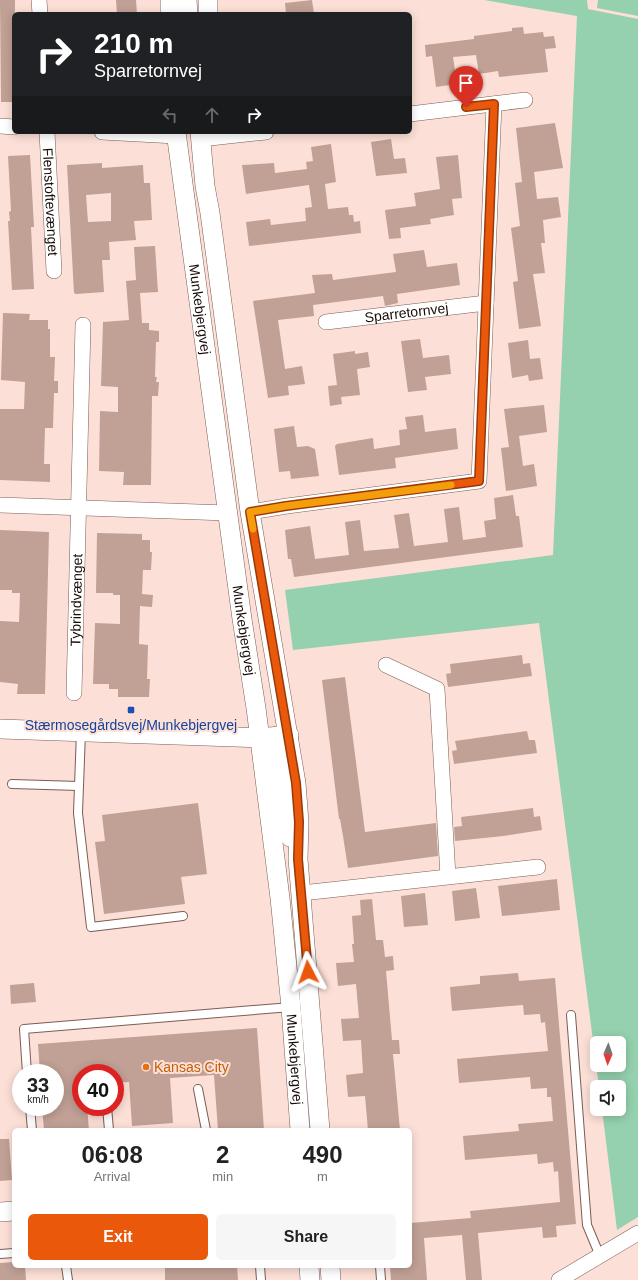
<!DOCTYPE html>
<meta charset="utf-8">
<style>
:root{--surface:#fff;--page:#f6f6f6;--text:#222;--muted:#767676;--accent:#ea580c}
body{margin:0;font-family:Helvetica,sans-serif;background:var(--page);color:var(--text);height:100vh;display:flex;flex-direction:column;font-size:15px;white-space:nowrap}
*{box-sizing:border-box;margin:0}
p{font-size:13px;color:var(--muted)}
.icon{flex:none;width:22px;height:22px;fill:none;stroke:currentColor;stroke-width:2;stroke-linecap:round;stroke-linejoin:round}
.map{position:relative;flex:1;overflow:hidden}
.sheet{position:absolute;left:12px;top:1128px;width:400px;height:140px;display:flex;flex-direction:column;background:var(--surface);border-radius:6px;box-shadow:0 2px 10px #0003}
.sheet>*{flex:none}
.banner{position:absolute;left:12px;top:12px;width:400px;height:122px;border-radius:6px;box-shadow:0 2px 10px #0003;background:#202124;color:#fff;overflow:hidden}
.needle{width:26px;rotate:182deg}
.controls{position:absolute;left:590px;top:1036px;display:grid;gap:8px}
.controls a{display:grid;place-items:center;width:36px;height:36px;border-radius:6px;background:var(--surface);box-shadow:0 2px 10px #0003;font-size:20px}
.speed{position:absolute;left:12px;top:1064px;display:flex;gap:8px;font-size:20px;font-weight:700;text-align:center}
.speed>*{display:grid;place-content:center;width:52px;height:52px;border-radius:50%;background:var(--surface);box-shadow:0 2px 10px #0003;line-height:1}
.speed small{font-size:10px;font-weight:400}
.speed .limit{border:6px solid #d22;background:#fff;color:#111}
.pin{position:absolute;display:grid;place-items:center;width:34px;height:34px;color:#fff;margin:-41px -17px;border-radius:50% 50% 50% 0;rotate:-45deg;box-shadow:0 0 4px #0007}
.pin .icon{rotate:45deg}
.me{position:absolute;width:44px;margin:-22px;rotate:356deg;stroke-linejoin:round;filter:drop-shadow(0 0 3px #0008)}
.turn{display:flex;align-items:center;gap:14px;height:84px;padding:0 16px;font-size:18px}
.turn .icon{width:52px;height:52px;stroke-width:2.5}
.turn b{display:block;font-size:28px;line-height:34px}
.lanes{display:flex;align-items:center;height:38px;padding:0 16px;background:#0003;justify-content:center;gap:20px;direction:ltr}
.lanes .off{opacity:.35}
.eta{display:flex;justify-content:space-evenly;align-items:center;height:68px;text-align:center}
.eta b{font-size:24px;font-weight:800;line-height:28px}
.action{display:flex;gap:8px;margin-top:auto;padding:8px 16px}
.action a{flex:1;height:46px;border-radius:6px;background:var(--accent);color:#fff;font-size:16px;font-weight:800;line-height:46px;text-align:center}
.action a+a{background:var(--page);color:var(--text)}
.map>svg:first-child{display:block}
.green{fill:#95d1ae;fill-rule:evenodd}
.building{fill:#c1a095;fill-rule:evenodd}
.lines{fill:none;stroke-linecap:round;stroke-linejoin:round}
.service-casing{stroke:#7b5d53;stroke-width:10}
.minor-casing{stroke:#7b5d53;stroke-width:16}
.tertiary-casing{stroke:#7b5d53;stroke-width:20}
.service{stroke:#fff;stroke-width:8}
.minor{stroke:#fff;stroke-width:15}
.tertiary{stroke:#fff;stroke-width:19}
.route-casing{stroke:#983908;stroke-width:10}
.route{stroke:#ea580c;stroke-width:7}
.slow{stroke:#f59e0b;stroke-width:7}
.transit-dot{fill:#1a4fb4;stroke:#fce0d7;stroke-width:1.5}
.food-dot{fill:#e8710a;stroke:#fce0d7;stroke-width:1.5}
.labels{text-anchor:middle;stroke-width:4;stroke-linejoin:round;paint-order:stroke}
.street-label{font-size:14px;fill:#170c08;stroke:#fce0d7}
.transit-label{font-size:14px;fill:#164399;stroke:#fce0d7}
.food-label{font-size:14px;fill:#c56008;stroke:#fce0d7;text-anchor:start}
</style>
<div class="map">
<svg width="638" height="1280" viewBox="0 0 638 1280">
<rect width="100%" height="100%" fill="#fce0d7"/>
<g class="green">
<path d="M484,0H587L588,9L638,19V1217L617,1230L602,1109H619V1087H599L539,623L293,650L285,590L553,555L577,16ZM597,1043H619V1065H597Z"/>
<path d="M598,0H638V16L597,8Z"/>
</g>
<g class="building">
<path d="M0,0H15L14,102H1Z"/>
<path d="M116,0H136L137,14H117Z"/>
<path d="M312,0L314,14H286L285,3Z"/>
<path d="M523,27L524,34L543,32L544,37L554,36L556,48L545,49L548,72L499,77L498,71L479,74L476,55L453,57L457,84L436,87L432,56L426,57L425,45L474,39V36L512,31V28Z"/>
<path d="M555,123L563,168L534,172L537,199L558,197L561,217L543,220L545,243H541L545,273L533,274L541,326L519,329L513,282L518,281L511,228L520,226L515,183L522,182L516,128Z"/>
<path d="M391,139L394,159L405,158L407,173L376,176L371,142Z"/>
<path d="M331,144L336,182L325,184L328,209L348,207L349,215H353L354,222L360,221L361,233L249,246L246,222L270,219L271,225L306,221L305,208L312,207L309,185L246,194L242,165L274,163L275,173L307,169L306,162L313,161L311,147Z"/>
<path d="M30,155L34,227H31L34,289L12,290L8,221H10L9,212L11,211L8,156Z"/>
<path d="M458,155L462,198L452,199L454,215L430,219L431,224L400,228L401,238L389,239L385,210L416,206L414,193L440,189L436,157Z"/>
<path d="M102,163V168L143,165L144,183H150L152,220L134,221L136,240L109,242L110,260H102L104,292L76,294L74,293L67,165ZM111,193V221L88,222L86,195Z"/>
<path d="M155,246L158,292L140,293L142,323H149V330L159,331V342H156L155,377H157L156,382H159L158,396H152L151,485H123L124,472L99,471L100,411L118,412V387L101,386L103,322L129,320L126,281L136,280L134,247Z"/>
<path d="M424,250L427,267L457,263L460,285L397,294L398,303L385,306L383,296L313,305L314,316L278,320L285,369L302,366L305,384L288,386L289,395L268,398L253,301L315,293L312,275L332,274L333,280L396,272L393,254Z"/>
<path d="M3,313L30,314L29,320H48V329H50V357H55L54,381H58V393H54L53,428H45L44,464H50V482L0,480V409H24L25,382L1,380Z"/>
<path d="M420,339L423,358L449,355L451,374L425,377L427,390L408,392L401,341Z"/>
<path d="M528,340L530,359L540,358L543,379L529,381L528,375L512,378L508,343Z"/>
<path d="M355,351V354L368,352L370,367L357,369L360,395L341,397L342,404L330,406L328,386L337,385L333,354Z"/>
<path d="M544,405L547,432L519,436L523,466L534,464L537,486L506,491L501,448L509,447L504,409Z"/>
<path d="M423,415L425,432L456,428L458,449L395,458L396,468L339,475L335,446L337,444L373,438L374,449L400,445L399,430L407,429L405,417Z"/>
<path d="M294,426L297,447L308,446L315,449L319,476L291,479L290,471L279,472L274,429Z"/>
<path d="M513,495L516,516H519L523,547L294,577L291,559H288L285,530L310,526L315,559L349,555L345,522L360,520L364,551L399,548L394,515L409,513L414,546L448,542L444,509L459,507L463,540L486,537L484,521L496,519L494,498Z"/>
<path d="M0,530L49,532L45,694H17L18,684L0,682V621L19,622L20,593H12V590H0Z"/>
<path d="M97,533L142,534V540H150V552H152L151,570H143L142,594L153,595L152,607L140,606L139,644L148,645L147,679H150L149,697H118V689H109V684H93L95,623L120,624V595H113V593H96Z"/>
<path d="M522,655L523,664L530,663L532,676L448,687L446,674L451,673L450,664Z"/>
<path d="M345,677L365,832L436,823L438,856L348,868L343,836L340,819H339L322,680Z"/>
<path d="M527,731L529,740H535L537,753L454,764L452,751L457,750L455,741Z"/>
<path d="M198,803L207,874L181,877L185,904L104,914L95,842L105,841L102,815Z"/>
<path d="M533,808L534,817L540,816L542,830L503,836L455,841L454,827L462,826L461,817Z"/>
<path d="M557,879L560,910L502,916L498,886Z"/>
<path d="M476,888L480,918L455,921L452,891Z"/>
<path d="M425,893L428,925L404,927L401,896Z"/>
<path d="M372,899L376,940H383L385,957L393,956L394,970L386,971L392,1040H399L400,1054H393L400,1130H368L365,1096L348,1097L346,1075L363,1073L361,1040L343,1041L341,1019L359,1018L356,984L338,986L336,963L354,962L352,944H354L352,916L361,915L360,900Z"/>
<path d="M518,973L519,981L555,978L576,1224L556,1226L557,1237L543,1238L542,1227L478,1233L482,1280H466L462,1235L424,1238L427,1280H391L390,1266H410V1223L471,1218L470,1211L560,1202L558,1171L554,1172L553,1162L538,1164L537,1154L465,1160L463,1136L519,1131L518,1124L553,1121L551,1097H547V1088L531,1089L530,1077L459,1083L457,1059L548,1051L545,1022L541,1023L540,1014L524,1015L523,1005L452,1011L450,987L480,984V976Z"/>
<path d="M34,983L36,1002L11,1004L10,985Z"/>
<path d="M257,1028L264,1130H218L214,1075L170,1078L173,1123L132,1126L129,1082L115,1083V1073H81V1107H87L89,1130H44L42,1107H55V1073H40L38,1044Z"/>
<path d="M0,1139H9L12,1180L0,1181Z"/>
<path d="M14,1262V1266H25L26,1280H0V1263Z"/>
<path d="M165,1266H237L238,1280H165Z"/>
</g>
<g class="lines">
<defs>
<g id="service">
<path d="M81,732L78,813L91,927L183,916"/>
<path d="M12,784L79,786"/>
<path d="M571,1015L587,1225L600,1256"/>
<path d="M27,1073L24,1029L291,1007"/>
<path d="M198,1089L206,1130"/>
<path d="M30,1107L32,1130"/>
<path d="M107,1107L109,1130"/>
<path d="M0,1254L14,1253"/>
<path d="M66,1266L68,1280"/>
<path d="M260,1266L261,1280"/>
<path d="M380,1266L381,1280"/>
</g>
<g id="minor">
<path d="M39,0L40,14"/>
<path d="M410,114L525,100"/>
<path d="M0,126L14,127"/>
<path id="s1" d="M47,132L54,271"/>
<path d="M102,132L176,136"/>
<path d="M201,139L266,132"/>
<path id="s2" d="M326,322L486,303"/>
<path d="M0,505L227,513"/>
<path d="M250,512L287,506L479,481L494,104"/>
<path d="M386,665L437,689L448,876"/>
<path id="s3" d="M74,693L83,325"/>
<path d="M302,893L538,867"/>
<path d="M559,1280L638,1233"/>
</g>
<g id="tertiary">
<path d="M170,0V14"/>
<path d="M187,0L188,14"/>
<path d="M208,14V0"/>
<path id="s4" d="M176,132L242,619L256,708L280,898L291,1007L300,1130"/>
<path d="M200,132L205,186L210,213L250,512L296,783L299,822L298,859L320,1130"/>
<path d="M0,729L260,738L289,735"/>
<path d="M260,738L275,742L286,824L290,837"/>
<path d="M0,1212L14,1211"/>
<path d="M309,1266L310,1280"/>
<path d="M330,1266L331,1280"/>
</g>
</defs>
<use href="#service" class="service-casing"/>
<use href="#minor" class="minor-casing"/>
<use href="#tertiary" class="tertiary-casing"/>
<use href="#service" class="service"/>
<use href="#minor" class="minor"/>
<use href="#tertiary" class="tertiary"/>
</g>
<g class="lines">
<defs>
<path id="route" d="M308,972L298,859L299,822L296,783L250,512L286,506L479,481L494,104L466,107"/>
</defs>
<use href="#route" class="route-casing"/>
<use href="#route" class="route"/>
<path class="slow" d="M253,529L250,512L286,506L451,485"/>
</g>
<rect class="transit-dot" x="127" y="706" width="8" height="8" rx="2"/>
<circle class="food-dot" cx="146" cy="1067" r="4"/>
<g class="labels">
<g class="street-label">
<text dy="5" stroke="none"><textPath href="#s1" startOffset="70">Flenstoftevænget</textPath></text>
<text dy="5" stroke="none"><textPath href="#s4" startOffset="179">Munkebjergvej</textPath></text>
<text dy="5" stroke="none"><textPath href="#s2" startOffset="81">Sparretornvej</textPath></text>
<text dy="5" stroke="none"><textPath href="#s3" startOffset="93">Tybrindvænget</textPath></text>
<text dy="5" stroke="none"><textPath href="#s4" startOffset="503">Munkebjergvej</textPath></text>
<text dy="5" stroke="none"><textPath href="#s4" startOffset="935">Munkebjergvej</textPath></text>
</g>
<g class="transit-label">
<text x="131" y="730">Stærmosegårdsvej/Munkebjergvej</text>
</g>
<g class="food-label">
<text x="154" y="1072">Kansas City</text>
</g>
</g>
</svg>
<div class="controls">
<a><svg class="needle" viewBox="-14 -14 28 28"><path d="M0-13l5 13h-10z" fill="#e53935"/><path d="M0 13l5-13h-10z" fill="#767676"/></svg></a>
<a><svg class="icon" aria-label="sound" viewBox="0 0 24 24"><path d="M4 9h4l5-4v14l-5-4H4zM17 9q2 3 0 6"/></svg></a>
</div>
<div class="speed"><div>33<small>km/h</small></div><div class="limit">40</div></div>
<div class="pin" style="left:466px;top:107px;background:#d93025"><svg class="icon" aria-label="arrive" viewBox="0 0 24 24"><path d="M6 21V4h12l-3 4 3 4H6"/></svg></div>
<svg class="me" style="left:308px;top:972px" viewBox="-20 -20 40 40"><path d="M0-17L14 15 0 8-14 15z" fill="#ea580c" stroke="#fff" stroke-width="4"/></svg>
<div class="banner">
<div class="turn"><svg class="icon" aria-label="right" viewBox="0 0 24 24"><path d="M7 20v-9h11M14 6l5 5-5 5"/></svg><div><b>210 m</b>Sparretornvej</div></div>
<div class="lanes"><svg class="icon off" aria-label="left" viewBox="0 0 24 24"><path d="M17 20v-9H6M10 6l-5 5 5 5"/></svg><svg class="icon off" aria-label="ahead" viewBox="0 0 24 24"><path d="M12 20V5M6 11l6-6 6 6"/></svg><svg class="icon" aria-label="right" viewBox="0 0 24 24"><path d="M7 20v-9h11M14 6l5 5-5 5"/></svg></div>
</div>
<section class="sheet">
<div class="eta">
<div><b>06:08</b><p>Arrival</p></div>
<div><b>2</b><p>min</p></div>
<div><b>490</b><p>m</p></div>
</div>
<div class="action"><a>Exit</a><a>Share</a></div>
</section>
</div>
